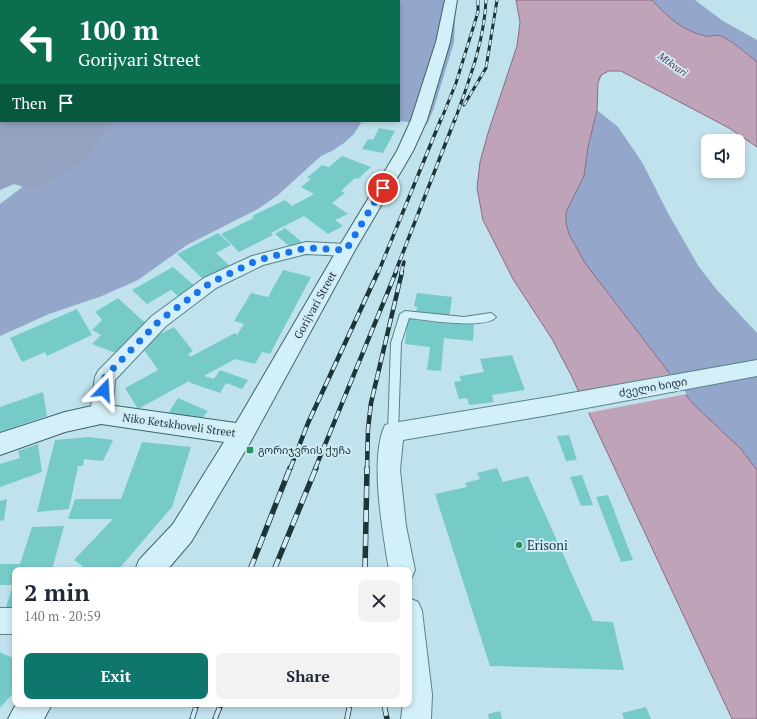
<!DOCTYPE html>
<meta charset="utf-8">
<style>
:root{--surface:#fff;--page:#f2f2f3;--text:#1f2937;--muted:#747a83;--accent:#0f766e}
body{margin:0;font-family:"PT Serif","Noto Sans Georgian",serif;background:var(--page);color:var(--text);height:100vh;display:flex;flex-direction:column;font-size:15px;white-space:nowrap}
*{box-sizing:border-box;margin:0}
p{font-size:13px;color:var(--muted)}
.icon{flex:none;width:22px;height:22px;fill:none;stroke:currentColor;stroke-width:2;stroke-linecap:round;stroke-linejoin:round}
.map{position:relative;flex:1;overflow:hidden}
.panel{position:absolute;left:12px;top:567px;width:400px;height:140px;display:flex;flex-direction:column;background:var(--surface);border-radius:8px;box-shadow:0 2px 6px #0003}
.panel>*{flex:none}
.guide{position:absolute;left:0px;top:0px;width:400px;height:122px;box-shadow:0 2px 6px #0003;background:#0b6e4f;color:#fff;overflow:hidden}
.controls{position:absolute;left:701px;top:134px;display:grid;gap:8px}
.controls a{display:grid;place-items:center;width:44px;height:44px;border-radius:8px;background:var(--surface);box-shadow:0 2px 6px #0003;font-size:20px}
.pin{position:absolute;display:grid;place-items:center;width:34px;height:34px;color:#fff;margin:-17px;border:2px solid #fff;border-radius:50%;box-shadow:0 1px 4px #0007}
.me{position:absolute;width:44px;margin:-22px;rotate:20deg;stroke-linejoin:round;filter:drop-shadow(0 0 3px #0008)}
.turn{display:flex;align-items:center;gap:14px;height:84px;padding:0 12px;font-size:18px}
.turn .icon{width:52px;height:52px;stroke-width:2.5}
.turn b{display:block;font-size:28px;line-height:34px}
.then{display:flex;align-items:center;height:38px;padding:0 12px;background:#0003;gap:8px;font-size:15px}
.round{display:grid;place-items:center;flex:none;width:42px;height:42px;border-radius:8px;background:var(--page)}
.headline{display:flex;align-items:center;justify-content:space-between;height:68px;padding:0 12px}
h1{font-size:24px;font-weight:800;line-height:30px}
.button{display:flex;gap:8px;margin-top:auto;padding:8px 12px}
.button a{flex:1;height:46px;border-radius:8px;background:var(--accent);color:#fff;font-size:16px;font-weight:800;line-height:46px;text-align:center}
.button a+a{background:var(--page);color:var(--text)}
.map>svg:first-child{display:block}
.green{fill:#94a7cb}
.cemetery{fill:#94a2bf}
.water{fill:#bfa3b8;stroke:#8d6a83}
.pier{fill:#c0e2ed}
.building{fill:#76cbc8}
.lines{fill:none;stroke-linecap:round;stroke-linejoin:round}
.service-casing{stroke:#588286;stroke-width:2}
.minor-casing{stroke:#588286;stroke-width:2}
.secondary-casing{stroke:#3c6668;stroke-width:2}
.service{fill:#d3eff8;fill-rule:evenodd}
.minor{fill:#d3eff8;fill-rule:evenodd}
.secondary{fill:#d3eff8;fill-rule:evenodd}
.rail-far3-casing{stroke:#1d3536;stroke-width:3}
.rail-far2-casing{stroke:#1d3536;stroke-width:3.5}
.rail-far1-casing{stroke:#1d3536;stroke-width:4.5}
.rail-casing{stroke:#1d3536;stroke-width:5.5}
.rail-far3{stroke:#d0ebf5;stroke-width:2;stroke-dasharray:5.5;stroke-linecap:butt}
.rail-far2{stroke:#d0ebf5;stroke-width:2.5;stroke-dasharray:7;stroke-linecap:butt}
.rail-far1{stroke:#d0ebf5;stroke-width:3;stroke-dasharray:9;stroke-linecap:butt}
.rail{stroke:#d0ebf5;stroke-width:4;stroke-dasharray:12;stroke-linecap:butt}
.route{stroke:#1a73e8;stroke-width:7;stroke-dasharray:0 12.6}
.poi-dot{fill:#299463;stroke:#d0ebf5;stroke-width:1.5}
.labels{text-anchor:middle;stroke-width:4;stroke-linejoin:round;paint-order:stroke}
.far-water-label{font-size:10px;font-style:italic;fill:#552c41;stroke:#d0ebf5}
.street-label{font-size:11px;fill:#1d3536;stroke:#d0ebf5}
.poi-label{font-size:11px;fill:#1d3536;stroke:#d0ebf5;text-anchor:start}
.near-poi-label{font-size:13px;fill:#1d3536;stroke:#d0ebf5;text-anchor:start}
</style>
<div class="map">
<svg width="757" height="719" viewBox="0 0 757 719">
<rect width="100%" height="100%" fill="#c0e2ed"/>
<g class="green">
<path d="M0,0H456L454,42L434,108L427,124L399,121V1H1L0,13Z"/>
<path d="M652,0H695L723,21L757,40V62C750,56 728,38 721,36C717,34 711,37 706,36C682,31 668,17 652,0Z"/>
<path d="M597,110L618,127L642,162L669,215L699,267L717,290L757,333V470L740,448L693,404L585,263L569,234L566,223V212L584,176L588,147Z"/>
<path d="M101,121H362L354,134L344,143L332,151L321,156L278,195L258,209L187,245L138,280L102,296L49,314L0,336V204L46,169Z"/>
</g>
<path class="cemetery" d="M0,38L1,121H113L83,162L33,190L14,184L0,190Z"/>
<path class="water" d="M516,0H652C668,17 682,31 706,36C711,37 717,34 721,36C728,38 750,56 757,62V147L729,128L621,71H609L601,75L598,83L597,110L588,147L584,176L566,212V223L569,234L585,263L693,404L740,448L757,470V719H732L571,375L552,339L513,279L483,220L477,188L480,162L488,133L517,46L520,22Z"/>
<path class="pier" d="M672,374L687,394L587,413L577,392Z"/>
<g class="building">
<path d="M379,128L395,131L383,153L362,149L368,139L373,140Z"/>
<path d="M342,156L371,167L358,179L355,178L341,191L345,193L332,203L348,214L335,220L343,226L328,234L304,216L271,233L273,235L239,252L221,234L254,218L252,216L285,200L292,206L314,194L301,187L311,179L307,178L322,165L329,167Z"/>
<path d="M285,228L303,243L289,246L275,234Z"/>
<path d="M218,233L231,245L216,253L229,265L204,280L177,254Z"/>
<path d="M173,267L196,287L179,297L171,290L147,304L132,290Z"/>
<path d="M283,270L311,277L270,354L262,352L255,364L235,359L204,376L214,379L220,370L248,380L242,389L226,383L220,393L191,383L189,381L138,409L125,388L158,370L140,344L174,327L193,351L188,354L190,357L235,333L237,335L244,324L234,321L251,293L268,297Z"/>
<path d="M417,293L452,297L449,319L416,315L417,307L414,306Z"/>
<path d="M118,298L143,321L150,324L121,355L92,344L101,335L92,330L102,320L95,312Z"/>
<path d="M77,309L92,335L47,356L45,352L22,362L10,338Z"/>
<path d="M408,316L474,323L473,341L444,338L441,371L427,370L430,347L405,344Z"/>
<path d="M512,355L525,390L492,395L494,402L469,405L467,398L459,399L454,382L461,381L460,376L484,372L480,359Z"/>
<path d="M43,392L47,416L0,432V407Z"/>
<path d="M178,398L208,411L198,423L168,414Z"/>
<path d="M569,435L577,460L566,461L557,436Z"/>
<path d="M89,437L113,440L103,461L84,459L83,466H78L69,509L37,512L55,440Z"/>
<path d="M142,442L191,447L172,507L118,570H88L74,560L113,519H68L75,499H121Z"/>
<path d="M38,444L42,472L0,487V464L20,458L18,451Z"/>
<path d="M497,468L503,482L528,476L593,621L613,622L624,670L490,666L435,494L467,487L465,483L480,479L477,473Z"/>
<path d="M582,475L593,505L581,506L570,477Z"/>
<path d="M608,495L633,560L621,562L596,497Z"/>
<path d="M7,499L4,520L0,521V501Z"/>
<path d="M64,526L52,570H15V609L5,610L13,585H0V564H20L32,527Z"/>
<path d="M0,652L15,659V691L0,708Z"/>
<path d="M646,707L651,719H624L622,713Z"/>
<path d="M500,711L502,719H489L488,714Z"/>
</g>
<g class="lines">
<defs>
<path id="service" d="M405,311L464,317L491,313L496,317C487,330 424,320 409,318L401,343L398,432L397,435L393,437L389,435L388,432L391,343L400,314Z"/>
<g id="minor">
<path d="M306,242L346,244L352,246L355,250L352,254L346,256L306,254L263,265L216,288L166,326L115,380L112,414L109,420L101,423L93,420L90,414L95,377L98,371L152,316L204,278L252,256Z"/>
<path d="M757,360V376L549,415L403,440L400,470L406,526L415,570L411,579L409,580V570H389C383,533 369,459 385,425L393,423L549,397Z"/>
<path d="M409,598L418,602L422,611L432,694L431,719H401L403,704H409Z"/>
<rect x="0" y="608" width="15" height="26"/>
</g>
<g id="secondary">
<path d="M445,0H457L450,42L427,120L413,151L355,250L251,441L191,542L167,570H135L139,560L173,524L224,442L101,424L65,432L0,455V433L65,412L101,404L236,423L337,250L397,151L411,120L436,42Z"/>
<path d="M16,704H52L44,719H8Z"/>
</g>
</defs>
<use href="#service" class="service-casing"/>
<use href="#minor" class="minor-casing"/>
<use href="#secondary" class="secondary-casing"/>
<use href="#service" class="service"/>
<use href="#minor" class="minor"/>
<use href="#secondary" class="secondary"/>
<defs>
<g id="rail-far3">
<path d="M464,105L486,68L497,0"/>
<path d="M441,120L456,83L478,12V0"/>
<path d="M455,120C469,80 484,43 486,0"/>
</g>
<g id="rail-far2">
<path d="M378,273L441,119"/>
<path d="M395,273L455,119"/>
<path d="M401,273L404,262"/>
</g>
<g id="rail-far1">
<path d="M290,469L308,423L378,272"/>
<path d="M315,469L396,272"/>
<path d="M367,469L368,429L371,403L402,272"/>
</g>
<g id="rail">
<path d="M250,570L290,468"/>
<path d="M274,570L316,468"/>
<path d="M365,570L367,468"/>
<path d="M384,704L387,719"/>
<path d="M192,719L197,704"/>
<path d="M215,719L221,704"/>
<path d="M347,719L350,704"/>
</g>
</defs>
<use href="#rail-far3" class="rail-far3-casing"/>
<use href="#rail-far2" class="rail-far2-casing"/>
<use href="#rail-far1" class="rail-far1-casing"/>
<use href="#rail" class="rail-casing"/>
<use href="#rail-far3" class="rail-far3"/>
<use href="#rail-far2" class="rail-far2"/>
<use href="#rail-far1" class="rail-far1"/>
<use href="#rail" class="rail"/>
</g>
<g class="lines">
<path class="route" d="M104,390L105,377L159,321L210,283L258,260L306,248L346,250L383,188"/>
</g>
<g class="poi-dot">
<rect x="246" y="446" width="8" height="8" rx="2"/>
<circle cx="519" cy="545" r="4"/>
</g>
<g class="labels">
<g class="far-water-label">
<text transform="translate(673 64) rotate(36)" y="4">Mtkvari</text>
</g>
<g class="street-label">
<text transform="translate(315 305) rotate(-61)" y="4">Gorijvari Street</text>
<text transform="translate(653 387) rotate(-10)" y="4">ძველი ხიდი</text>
<text transform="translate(179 425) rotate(8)" y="4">Niko Ketskhoveli Street</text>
</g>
<g class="poi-label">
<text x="258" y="454">გორიჯვრის ქუჩა</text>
</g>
<g class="near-poi-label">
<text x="527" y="550">Erisoni</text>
</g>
</g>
</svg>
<div class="controls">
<a><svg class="icon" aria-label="sound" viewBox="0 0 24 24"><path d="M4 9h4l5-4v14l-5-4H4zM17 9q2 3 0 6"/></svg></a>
</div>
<div class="pin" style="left:383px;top:188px;background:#d93025"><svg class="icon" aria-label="arrive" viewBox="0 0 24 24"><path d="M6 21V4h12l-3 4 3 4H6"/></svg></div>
<svg class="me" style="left:104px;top:390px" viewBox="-20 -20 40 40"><path d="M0-17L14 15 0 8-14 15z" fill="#1a73e8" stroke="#fff" stroke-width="4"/></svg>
<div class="guide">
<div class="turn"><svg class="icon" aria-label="left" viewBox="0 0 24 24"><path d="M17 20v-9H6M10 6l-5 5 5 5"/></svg><div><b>100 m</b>Gorijvari Street</div></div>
<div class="then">Then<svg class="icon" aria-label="arrive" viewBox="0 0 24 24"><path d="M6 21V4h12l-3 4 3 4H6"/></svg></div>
</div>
<section class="panel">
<div class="headline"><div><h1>2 min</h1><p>140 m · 20:59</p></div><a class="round"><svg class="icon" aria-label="close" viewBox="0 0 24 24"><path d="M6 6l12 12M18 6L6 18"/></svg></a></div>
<div class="button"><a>Exit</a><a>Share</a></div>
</section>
</div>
